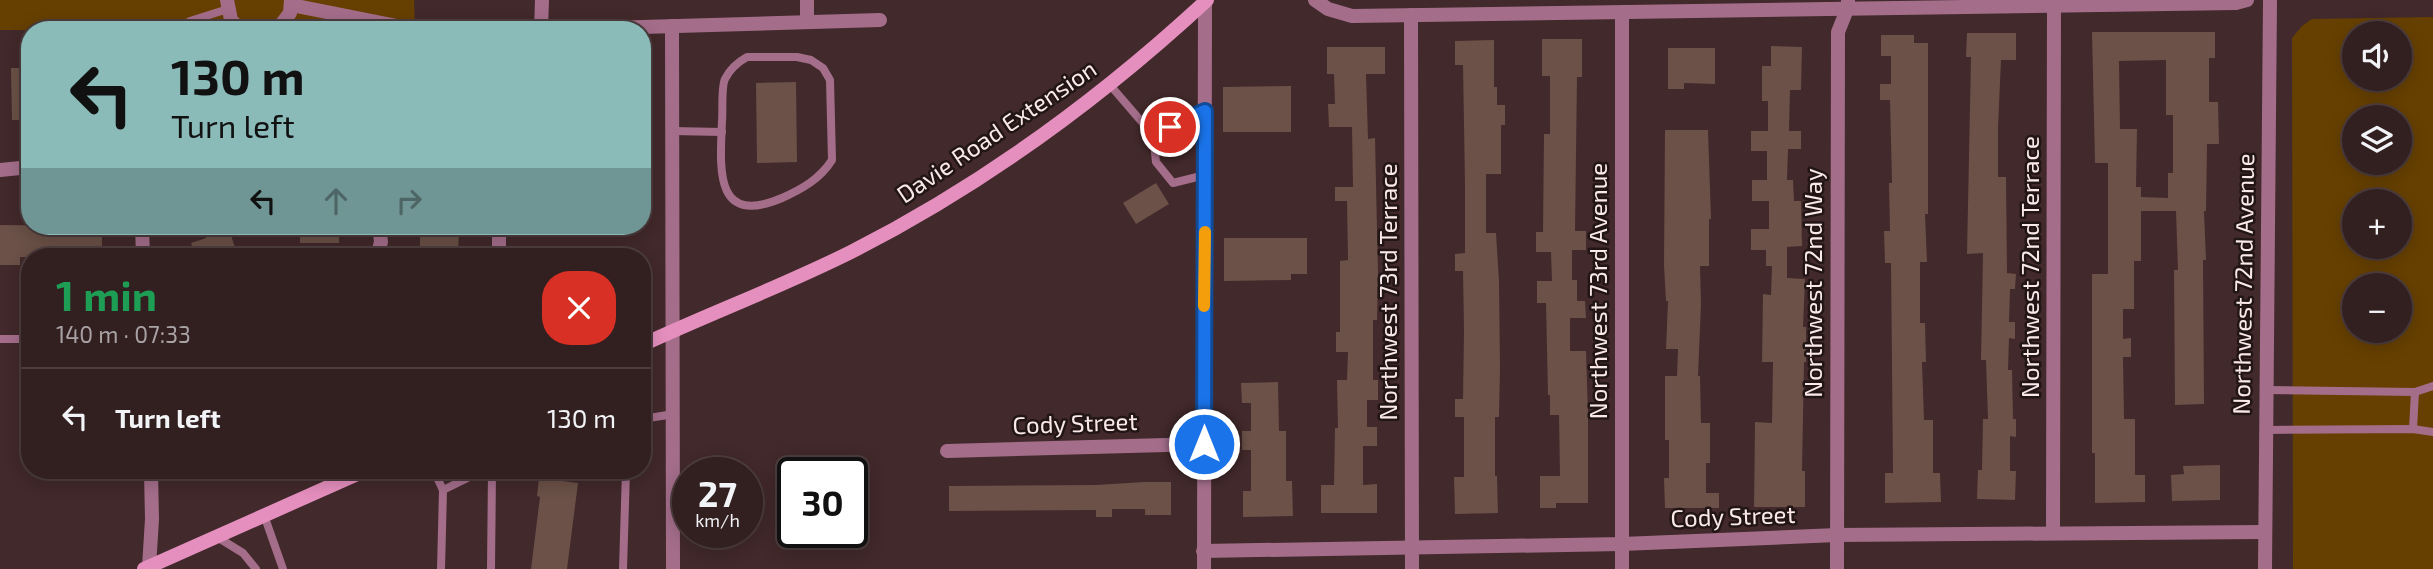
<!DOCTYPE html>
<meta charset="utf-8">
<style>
:root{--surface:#321f20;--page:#3d2c2d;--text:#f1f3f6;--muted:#a8a2a5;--line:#4d3d3e}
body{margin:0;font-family:"Exo 2",sans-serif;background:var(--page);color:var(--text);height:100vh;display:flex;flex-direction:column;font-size:26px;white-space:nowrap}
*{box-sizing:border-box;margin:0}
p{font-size:23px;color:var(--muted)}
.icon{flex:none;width:38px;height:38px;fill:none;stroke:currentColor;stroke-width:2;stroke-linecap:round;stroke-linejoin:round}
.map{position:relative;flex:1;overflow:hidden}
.sheet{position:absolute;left:21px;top:248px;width:630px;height:231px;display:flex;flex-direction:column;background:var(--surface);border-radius:28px;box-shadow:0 4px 18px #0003,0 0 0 2px var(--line)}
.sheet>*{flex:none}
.guide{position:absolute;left:21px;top:21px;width:630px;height:214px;border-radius:28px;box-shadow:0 4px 18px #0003,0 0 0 2px var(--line);background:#8bbbb9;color:#111;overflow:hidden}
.fabs{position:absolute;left:2342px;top:21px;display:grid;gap:14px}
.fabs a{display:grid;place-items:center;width:70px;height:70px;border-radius:50%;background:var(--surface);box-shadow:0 4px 18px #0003,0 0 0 2px var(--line);font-size:35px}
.speed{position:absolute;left:672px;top:457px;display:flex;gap:14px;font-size:35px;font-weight:700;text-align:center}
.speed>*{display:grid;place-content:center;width:91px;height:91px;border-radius:50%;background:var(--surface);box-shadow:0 4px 18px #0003,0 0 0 2px var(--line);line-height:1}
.speed small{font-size:18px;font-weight:400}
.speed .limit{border:4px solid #111;border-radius:10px;background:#fff;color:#111}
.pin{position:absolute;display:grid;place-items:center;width:60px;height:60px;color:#fff;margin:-30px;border:4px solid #fff;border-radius:50%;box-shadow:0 2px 7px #0007}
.me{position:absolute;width:77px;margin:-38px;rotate:0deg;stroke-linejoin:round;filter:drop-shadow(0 0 5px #0008)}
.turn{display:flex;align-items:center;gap:24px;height:147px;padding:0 35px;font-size:32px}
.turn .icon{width:91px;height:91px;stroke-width:2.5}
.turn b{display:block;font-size:49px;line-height:60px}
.lanes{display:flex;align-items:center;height:66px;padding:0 35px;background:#0003;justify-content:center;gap:35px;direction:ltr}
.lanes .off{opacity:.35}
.round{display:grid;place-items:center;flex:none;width:74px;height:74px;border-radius:28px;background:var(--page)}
.head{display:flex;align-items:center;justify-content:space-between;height:119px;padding:0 35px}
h1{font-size:42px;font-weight:700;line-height:52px;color:#1e9e55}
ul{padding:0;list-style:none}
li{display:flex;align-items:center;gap:21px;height:98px;padding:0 35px;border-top:2px solid var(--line)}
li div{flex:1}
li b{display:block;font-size:26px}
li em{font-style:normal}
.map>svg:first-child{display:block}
.green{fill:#664000;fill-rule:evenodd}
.building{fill:#6b5147;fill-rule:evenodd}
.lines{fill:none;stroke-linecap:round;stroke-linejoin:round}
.service{stroke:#a46e8b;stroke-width:8}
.minor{stroke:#a46e8b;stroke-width:14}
.tertiary{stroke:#a46e8b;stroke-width:14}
.secondary{stroke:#e58fbe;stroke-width:14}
.route-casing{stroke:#114b97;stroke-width:18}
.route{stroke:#1a73e8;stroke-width:12}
.slow{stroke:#f59e0b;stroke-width:12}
.labels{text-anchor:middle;stroke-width:5;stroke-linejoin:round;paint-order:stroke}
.street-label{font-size:24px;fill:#fbe9ea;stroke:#211516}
</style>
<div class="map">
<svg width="2433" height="569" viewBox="0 0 2433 569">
<rect width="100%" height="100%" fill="#42292b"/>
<g class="green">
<path d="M0,0H414L415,30H0Z"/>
<path d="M2433,17V569H2293L2292,38L2302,26L2312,19ZM2354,33H2399V79H2354ZM2354,117H2399V163H2354ZM2354,201H2399V247H2354ZM2354,285H2399V331H2354Z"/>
</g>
<g class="building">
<path d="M2092,32H2215V58H2209V102H2218L2219,144H2207L2206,211H2204L2206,260H2203L2204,404L2175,405L2174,270H2178L2176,211H2141V261H2134V309H2123V339L2131,338V357H2123L2124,419H2135V475H2145V502L2095,503V453H2092V274H2108V163H2095ZM2166,60V115H2173V173H2168V198L2141,197V187H2136L2137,129H2120L2119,61Z"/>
<path d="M1967,33H2016V60H2001L1998,128V177H2006L2007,273L2016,274L2015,289H2010L2009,322H2015V339L2009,338L2008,370H2012L2013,419H2016V437L2010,436V471H2016L2015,500L1977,499L1978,470H1982L1983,419H1988L1986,360H1981L1983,253L1967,254L1971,57H1966Z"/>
<path d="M1881,35H1914V43H1928V214H1925L1927,262H1920V323H1925L1926,362H1922L1924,420H1933V473H1940L1941,502L1885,503V473H1893L1891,263H1885L1884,231H1890L1889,183H1892L1890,100H1880V84H1891V56H1881Z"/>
<path d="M1542,39H1582V77H1577L1575,231H1586V250H1572V280H1577V301H1585L1586,318H1570V351H1586L1588,414V503H1556V508H1540V476H1560L1559,415H1550V395H1548L1546,303H1537V281H1552L1551,252H1536V232H1543L1544,134H1550V76H1542Z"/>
<path d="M1494,40V87H1497V105H1505V125H1501V174H1486V233H1496L1499,281L1500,368L1499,417H1495V476H1497L1498,513L1455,514L1454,477H1464V417H1455V399H1463L1464,330L1463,271H1455V254L1465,253V185L1463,65H1455V41Z"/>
<path d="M1771,46L1802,47L1801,90H1790L1789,131H1801V149H1788L1787,180H1793L1794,201H1801L1802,246L1787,247V278L1805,279L1803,327H1806V362H1804L1802,471H1805V507H1754L1755,422L1772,423L1773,362H1762L1763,294L1771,295L1772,266H1766V250H1751V229H1769V201H1752V180H1767V151H1751V131H1768V101H1762V66H1771Z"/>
<path d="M1327,47H1385V74H1366L1368,139L1375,138L1378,273L1377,320H1373V380H1378V400H1367V427H1377V446H1363V485L1377,484V513H1321V485H1334L1335,428H1338L1337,380H1347L1348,352H1336V332H1340V261L1348,260L1347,201H1335V187H1353L1352,127H1329L1328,104H1335L1334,74H1327Z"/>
<path d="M1668,48H1715V84L1684,83V89H1668Z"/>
<path d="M11,68H30V120H12Z"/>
<path d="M796,82L797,162L757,163L756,83Z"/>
<path d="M1291,86V132H1223V87Z"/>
<path d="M1665,130H1708L1711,219H1709V266H1700L1701,304L1698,376H1700L1701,423H1710V463H1706V493H1719V508H1665L1664,478H1669V440H1665V376H1677L1678,349H1666L1668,301H1666L1664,266Z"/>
<path d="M1156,183L1169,204L1136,224L1123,203Z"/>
<path d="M0,225L102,226V257H20V265H0Z"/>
<path d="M202,226H228L238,257H196L191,243L206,238Z"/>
<rect x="300" y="226" width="39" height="17"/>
<path d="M420,226H459L458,257H420Z"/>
<path d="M1224,238H1307V274H1291V280L1224,281Z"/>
<path d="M1278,382L1279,431H1286V481H1292L1293,516L1243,517V491H1251V450H1242V431H1251V403H1242L1241,383Z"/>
<path d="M2220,465V500L2172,501L2171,475L2184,474L2183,466Z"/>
<path d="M539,478L578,483L567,569H531L540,497L537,496Z"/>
<path d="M1144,482H1171V515H1145V509H1112V517H1096V510L949,511V486L1096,485Z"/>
</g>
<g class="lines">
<g class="service">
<path d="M178,30L190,21L228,9"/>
<path d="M747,57H797L811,60L823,68L830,80L832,160C820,179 802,189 782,198C714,227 720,169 722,121C723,111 721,87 725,79C730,69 738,62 747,57Z"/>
<path d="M1110,85L1153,135"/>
<path d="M672,131L722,132"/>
<path d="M1205,175L1173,183L1156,162L1153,135L1205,111"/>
<path d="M0,339H30"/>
<path d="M2266,390L2415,392L2433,386"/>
<path d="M642,419L674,414"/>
<path d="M2413,429L2415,392"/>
<path d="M2266,430L2413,429L2433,432"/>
<path d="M434,471L443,490L441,569"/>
<path d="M443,490L482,471"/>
<path d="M264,515L283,569"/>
<path d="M217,537L243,553L256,569"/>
<path d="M491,569L492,471"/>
<path d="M623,569L626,471"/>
</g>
<g class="minor">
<path d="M227,0L231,20L241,30"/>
<path d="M807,0V22"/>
<path d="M1315,0L1328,9L1352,16L2236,3L2247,0"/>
<path d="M291,5L407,28L450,30"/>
<path d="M1622,12V569"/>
<path d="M1411,15L1412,569"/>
<path d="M672,26L673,569"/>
<path d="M277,30L290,13L291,0"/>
<path d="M538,30L880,20"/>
<path d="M541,30L542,0"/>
<path d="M0,170L30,167"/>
<path d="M142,226L143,257"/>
<path d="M499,226V257"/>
<path d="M377,257L381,242L379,226"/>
<path d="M947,451L1204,444"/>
<path d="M2053,533L2054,0"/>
<path d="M1203,551L1622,544L1837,535L2265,532"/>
<path d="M149,567L152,519L151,471"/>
<path d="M1204,569L1205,0"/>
<path d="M1837,569L1838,32L1848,7V0"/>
</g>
<path class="tertiary" d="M2265,569L2270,0"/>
<g class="secondary">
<path d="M642,345C711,313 783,286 851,252C981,186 1100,99 1207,0"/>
<path d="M144,569L364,471"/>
</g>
</g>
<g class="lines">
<defs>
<path id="route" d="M1170,127L1205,111L1204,444"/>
</defs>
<use href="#route" class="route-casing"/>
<use href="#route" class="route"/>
<path class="slow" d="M1204,306L1205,232"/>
</g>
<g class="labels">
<g class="street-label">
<text transform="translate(997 132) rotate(-34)" y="8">Davie Road Extension</text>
<text transform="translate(2031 267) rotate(-90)" y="8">Northwest 72nd Terrace</text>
<text transform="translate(1814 283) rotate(-90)" y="8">Northwest 72nd Way</text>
<text transform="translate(2244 284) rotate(-89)" y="8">Northwest 72nd Avenue</text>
<text transform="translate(1599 291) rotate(-90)" y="8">Northwest 73rd Avenue</text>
<text transform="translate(1389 292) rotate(-90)" y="8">Northwest 73rd Terrace</text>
<text transform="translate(1075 424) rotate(-2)" y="8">Cody Street</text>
<text transform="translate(1733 517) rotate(-2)" y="8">Cody Street</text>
</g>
</g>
</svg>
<div class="fabs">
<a><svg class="icon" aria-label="sound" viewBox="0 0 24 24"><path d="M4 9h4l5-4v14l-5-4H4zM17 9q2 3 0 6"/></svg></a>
<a><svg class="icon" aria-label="layers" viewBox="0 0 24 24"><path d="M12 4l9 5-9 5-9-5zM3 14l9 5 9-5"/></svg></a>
<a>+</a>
<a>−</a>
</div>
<div class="speed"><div>27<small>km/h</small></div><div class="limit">30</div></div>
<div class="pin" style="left:1170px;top:127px;background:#d93025"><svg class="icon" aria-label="arrive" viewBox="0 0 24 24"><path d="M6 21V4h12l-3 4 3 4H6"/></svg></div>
<svg class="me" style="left:1204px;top:444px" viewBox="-20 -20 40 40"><circle r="17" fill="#1a73e8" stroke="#fff" stroke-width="3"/><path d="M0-11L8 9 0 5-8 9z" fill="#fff"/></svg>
<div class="guide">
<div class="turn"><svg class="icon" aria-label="left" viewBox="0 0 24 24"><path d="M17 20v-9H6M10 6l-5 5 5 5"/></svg><div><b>130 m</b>Turn left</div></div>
<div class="lanes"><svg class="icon" aria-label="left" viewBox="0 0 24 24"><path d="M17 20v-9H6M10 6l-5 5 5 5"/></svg><svg class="icon off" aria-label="ahead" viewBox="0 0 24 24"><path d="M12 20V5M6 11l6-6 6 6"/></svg><svg class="icon off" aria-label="right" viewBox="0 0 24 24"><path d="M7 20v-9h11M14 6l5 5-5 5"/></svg></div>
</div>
<section class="sheet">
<div class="head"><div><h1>1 min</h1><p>140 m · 07:33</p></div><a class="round" style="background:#d93025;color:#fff"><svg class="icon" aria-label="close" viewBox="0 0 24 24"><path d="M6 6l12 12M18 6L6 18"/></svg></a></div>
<ul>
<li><svg class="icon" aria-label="left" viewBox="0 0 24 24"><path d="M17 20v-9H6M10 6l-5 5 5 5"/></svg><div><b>Turn left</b></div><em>130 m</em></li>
</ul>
</section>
</div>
